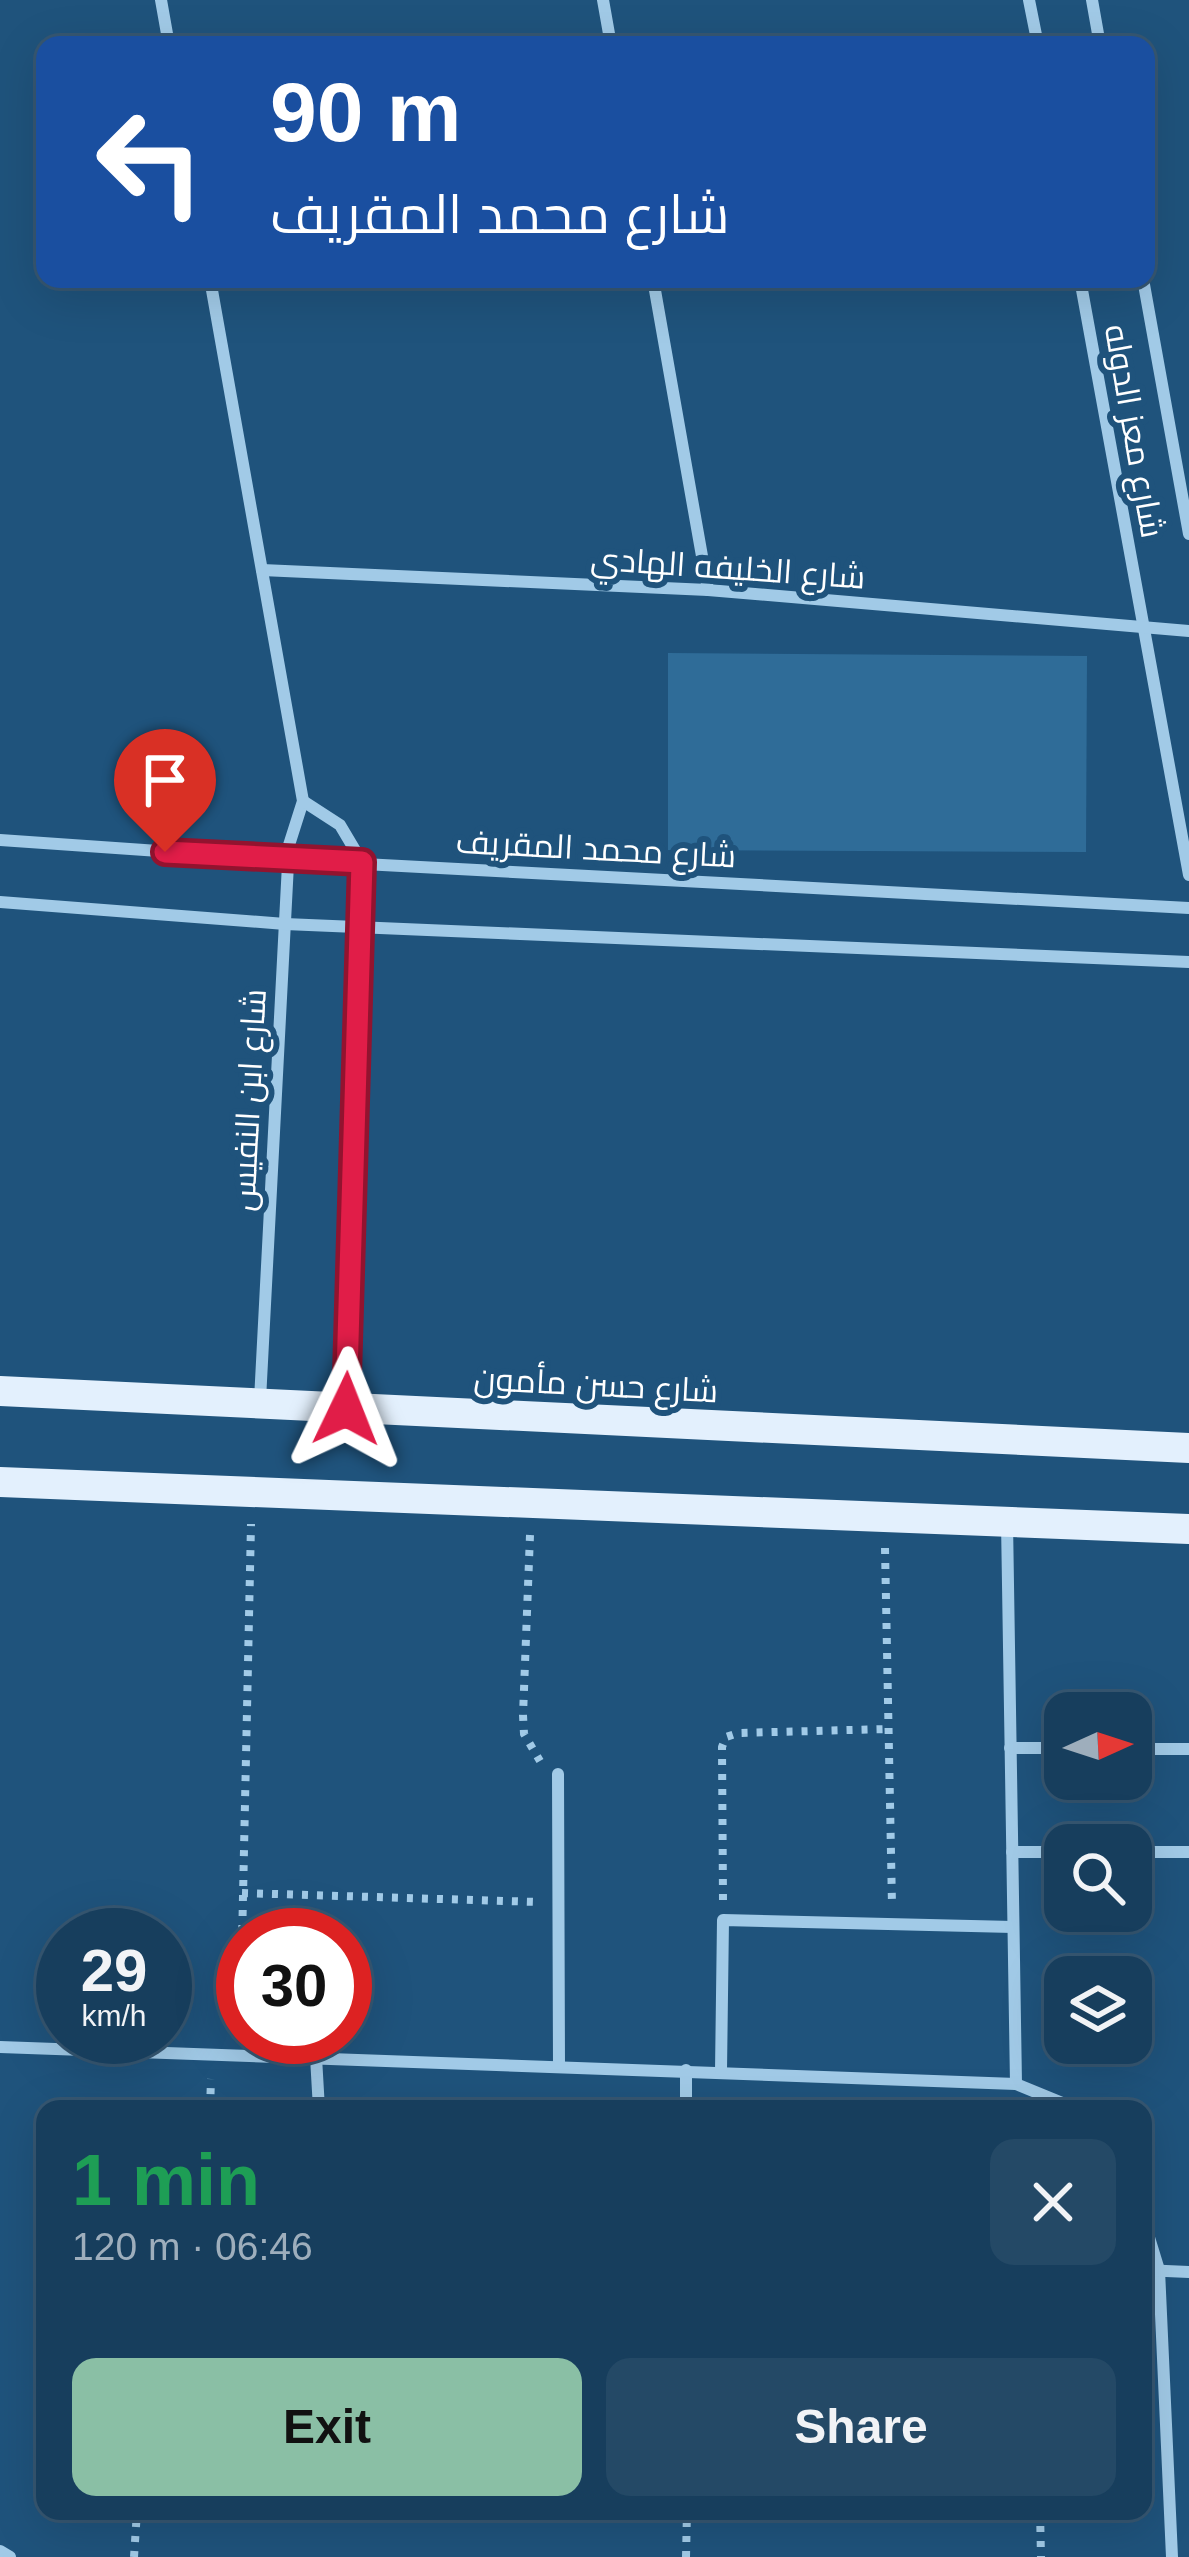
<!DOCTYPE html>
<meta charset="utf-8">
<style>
:root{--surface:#173e5d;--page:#244966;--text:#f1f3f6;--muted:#9eaebc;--line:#365772;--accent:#8abfa5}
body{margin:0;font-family:Helvetica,Cairo,sans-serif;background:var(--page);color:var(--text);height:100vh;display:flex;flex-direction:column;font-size:45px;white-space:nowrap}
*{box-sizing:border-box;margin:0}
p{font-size:39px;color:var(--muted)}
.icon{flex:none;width:66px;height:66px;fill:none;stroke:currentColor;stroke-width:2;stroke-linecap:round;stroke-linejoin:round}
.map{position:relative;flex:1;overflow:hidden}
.panel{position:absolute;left:36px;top:2100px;width:1116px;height:420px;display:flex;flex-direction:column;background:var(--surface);border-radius:24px;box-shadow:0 12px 48px #0002,0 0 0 3px var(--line)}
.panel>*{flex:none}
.banner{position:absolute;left:36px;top:36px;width:1119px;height:252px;border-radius:24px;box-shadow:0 12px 48px #0002,0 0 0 3px var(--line);background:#1a4fa0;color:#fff;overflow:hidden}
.needle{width:78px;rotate:87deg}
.fabs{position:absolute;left:1044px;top:1692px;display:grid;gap:24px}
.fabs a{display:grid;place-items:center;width:108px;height:108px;border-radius:24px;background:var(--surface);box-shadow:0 12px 48px #0002,0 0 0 3px var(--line);font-size:60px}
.speed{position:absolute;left:36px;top:1908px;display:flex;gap:24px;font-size:60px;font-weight:700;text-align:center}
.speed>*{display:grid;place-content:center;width:156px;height:156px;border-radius:50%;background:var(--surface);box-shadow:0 12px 48px #0002,0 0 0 3px var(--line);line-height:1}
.speed small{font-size:30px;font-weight:400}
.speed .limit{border:18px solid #d22;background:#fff;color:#111}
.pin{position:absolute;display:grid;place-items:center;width:102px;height:102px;color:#fff;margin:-123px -51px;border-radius:50% 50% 50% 0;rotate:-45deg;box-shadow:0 0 12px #0007}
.pin .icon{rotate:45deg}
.me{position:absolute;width:132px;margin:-66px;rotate:2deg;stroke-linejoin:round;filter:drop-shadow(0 0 9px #0008)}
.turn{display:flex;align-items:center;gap:42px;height:252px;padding:0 36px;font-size:54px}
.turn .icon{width:156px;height:156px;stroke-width:2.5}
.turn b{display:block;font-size:84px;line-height:102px}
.round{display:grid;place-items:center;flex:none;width:126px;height:126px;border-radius:24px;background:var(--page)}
.headline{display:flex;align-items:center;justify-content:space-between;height:204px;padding:0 36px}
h1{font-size:72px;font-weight:700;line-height:90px;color:#1e9e55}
.button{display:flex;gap:24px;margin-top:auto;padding:24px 36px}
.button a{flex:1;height:138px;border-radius:24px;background:var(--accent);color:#111;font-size:48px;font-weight:700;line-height:138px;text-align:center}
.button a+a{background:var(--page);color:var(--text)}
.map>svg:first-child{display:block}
.green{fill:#2f6c98}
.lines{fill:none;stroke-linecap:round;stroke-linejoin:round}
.path{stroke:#a1cae7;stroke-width:8;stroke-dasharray:6 9;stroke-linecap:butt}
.minor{stroke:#a1cae7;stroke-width:12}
.primary{stroke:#e3f0fd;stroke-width:30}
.route-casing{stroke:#92132f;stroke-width:30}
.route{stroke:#e11d48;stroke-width:21}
.labels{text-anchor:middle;stroke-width:12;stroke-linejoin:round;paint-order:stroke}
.street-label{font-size:33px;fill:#fff;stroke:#1f537c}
</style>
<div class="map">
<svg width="1189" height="2557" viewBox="0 0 1189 2557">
<rect width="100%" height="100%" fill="#1f537c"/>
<path class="green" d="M668,653L1087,656L1086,852L668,850Z"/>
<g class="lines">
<g class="path">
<path d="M530,1535L523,1715L524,1734L540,1761"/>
<path d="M885,1548L892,1905"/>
<path d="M242,1893L539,1902"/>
<path d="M723,1900L722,1747L726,1737L738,1733L888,1729"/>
<path d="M240,2036L251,1524"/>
<path d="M210,2109L211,2079"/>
<path d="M1040,2511L1041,2557"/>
<path d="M134,2557L137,2511"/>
<path d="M686,2557L687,2511"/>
</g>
<g class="minor">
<path d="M161,0L169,45"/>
<path d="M603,0L611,45"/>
<path d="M1029,0L1038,45"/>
<path d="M1092,0L1100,45"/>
<path d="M210,279L303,801L289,845L260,1400"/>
<path d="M653,279L708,590"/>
<path d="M1080,279L1189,875"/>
<path d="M1143,279L1189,534"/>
<path d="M262,570L708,590L1189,631"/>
<path d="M303,801L340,825L362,862L346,1409"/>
<path d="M0,840L288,860L1189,908"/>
<path d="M0,902L285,924L1189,962"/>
<path d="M1007,1522L1016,2084"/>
<path d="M1010,1748H1065"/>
<path d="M1131,1749H1189"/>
<path d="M558,1774L559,2066"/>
<path d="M1012,1852H1065"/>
<path d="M1131,1852H1189"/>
<path d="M0,2047L1016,2084L1077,2109"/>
<path d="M316,2057L319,2109"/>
<path d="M721,2071L723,1920L1013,1927"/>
<path d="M686,2109V2070"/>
<path d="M1143,2218L1159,2270L1172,2557"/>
<path d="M1143,2270L1189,2272"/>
<path d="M0,2551L10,2557"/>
</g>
<g class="primary">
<path d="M0,1391L1189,1448"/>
<path d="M0,1482L1189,1529"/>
</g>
</g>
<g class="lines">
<defs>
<path id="route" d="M165,852L362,862L346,1409"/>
</defs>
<use href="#route" class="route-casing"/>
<use href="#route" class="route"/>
</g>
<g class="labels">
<g class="street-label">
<text transform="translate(1135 431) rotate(80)" y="12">شارع معز الدوله</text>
<text transform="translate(728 567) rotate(4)" y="12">شارع الخليفه الهادي</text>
<text transform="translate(596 848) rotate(3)" y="12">شارع محمد المقريف</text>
<text transform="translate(248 1100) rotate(-87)" y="12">شارع ابن النفيس</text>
<text transform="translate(596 1384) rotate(3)" y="12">شارع حسن مأمون</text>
</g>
</g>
</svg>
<div class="fabs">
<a><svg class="needle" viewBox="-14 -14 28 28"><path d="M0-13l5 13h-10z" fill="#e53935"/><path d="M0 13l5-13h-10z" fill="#9eaebc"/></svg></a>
<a><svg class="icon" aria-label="search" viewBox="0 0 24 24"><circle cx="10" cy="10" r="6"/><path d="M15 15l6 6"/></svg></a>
<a><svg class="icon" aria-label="layers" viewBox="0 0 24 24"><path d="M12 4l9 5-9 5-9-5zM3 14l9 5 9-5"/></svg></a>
</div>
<div class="speed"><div>29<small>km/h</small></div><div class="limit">30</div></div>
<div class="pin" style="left:165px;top:852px;background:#d93025"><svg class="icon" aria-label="arrive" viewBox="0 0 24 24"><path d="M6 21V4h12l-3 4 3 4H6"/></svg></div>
<svg class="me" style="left:346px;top:1409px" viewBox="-20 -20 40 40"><path d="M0-17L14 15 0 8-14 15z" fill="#e11d48" stroke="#fff" stroke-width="4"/></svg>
<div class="banner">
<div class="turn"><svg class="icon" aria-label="left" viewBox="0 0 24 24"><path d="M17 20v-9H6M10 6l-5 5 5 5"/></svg><div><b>90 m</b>شارع محمد المقريف</div></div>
</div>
<section class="panel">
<div class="headline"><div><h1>1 min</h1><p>120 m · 06:46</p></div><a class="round"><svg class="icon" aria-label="close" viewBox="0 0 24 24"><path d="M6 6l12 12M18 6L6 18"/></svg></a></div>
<div class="button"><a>Exit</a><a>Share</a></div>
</section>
</div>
